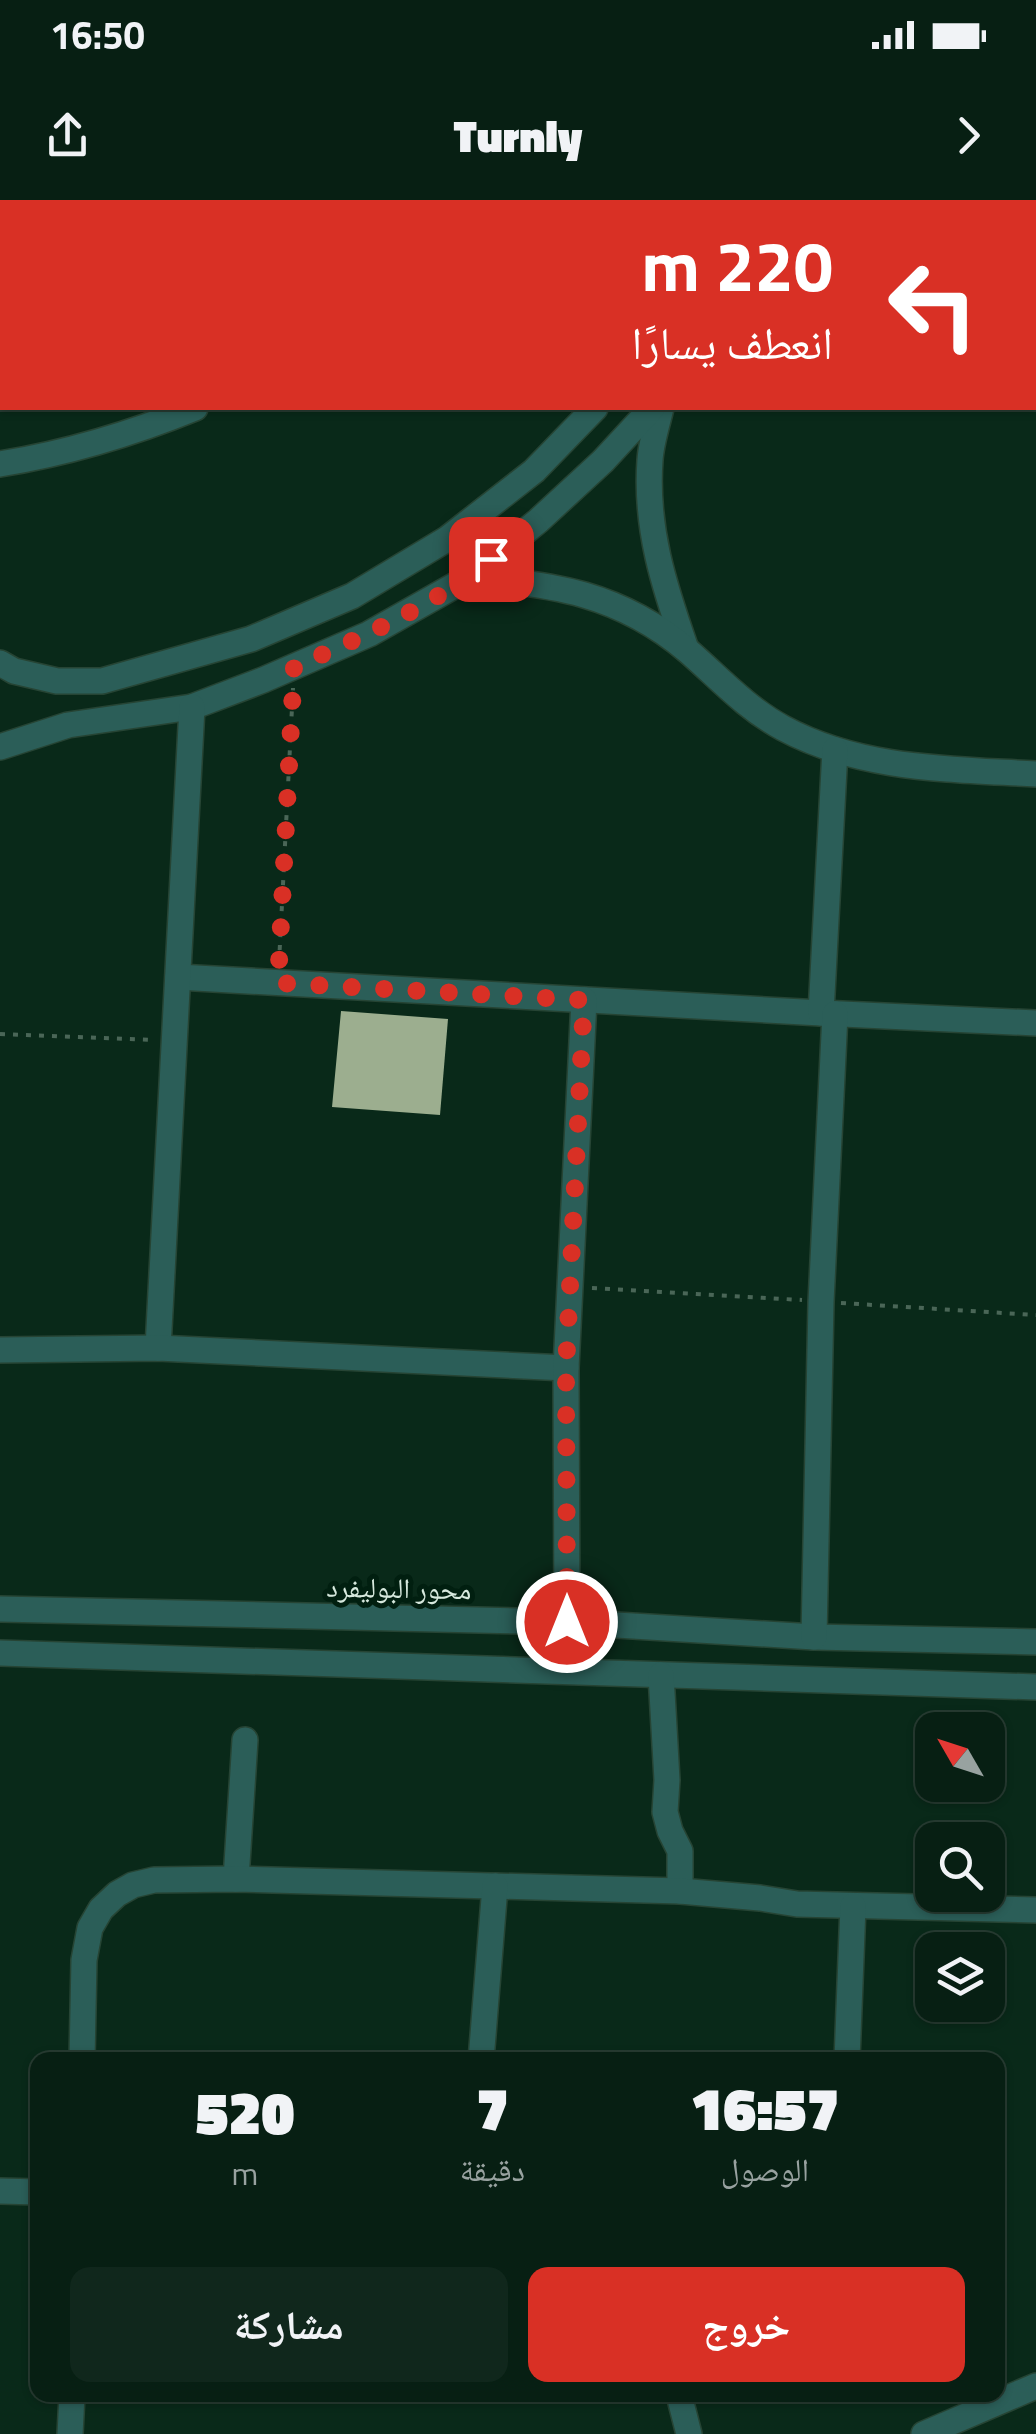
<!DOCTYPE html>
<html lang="ar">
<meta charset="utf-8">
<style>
:root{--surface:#071f13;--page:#10271c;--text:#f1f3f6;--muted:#98a2a0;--line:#283d33;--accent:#d93025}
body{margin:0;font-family:"Titillium Web","Noto Naskh Arabic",sans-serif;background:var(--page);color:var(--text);direction:rtl;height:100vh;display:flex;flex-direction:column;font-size:38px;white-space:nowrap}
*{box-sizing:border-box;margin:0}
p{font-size:32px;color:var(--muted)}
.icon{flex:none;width:55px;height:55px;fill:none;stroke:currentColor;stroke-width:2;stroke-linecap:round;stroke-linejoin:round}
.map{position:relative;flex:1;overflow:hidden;direction:ltr}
.side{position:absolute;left:30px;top:1852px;width:975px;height:350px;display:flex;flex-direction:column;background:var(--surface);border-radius:20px;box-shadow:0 2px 8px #0004,0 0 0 2px var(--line);direction:rtl}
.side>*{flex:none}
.top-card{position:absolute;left:0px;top:0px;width:1038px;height:210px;box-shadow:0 2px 8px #0004,0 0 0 2px var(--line);direction:rtl;background:#d93025;color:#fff;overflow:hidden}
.needle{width:65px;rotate:309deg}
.controls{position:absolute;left:915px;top:1512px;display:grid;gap:20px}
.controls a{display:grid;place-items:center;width:90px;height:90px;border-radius:20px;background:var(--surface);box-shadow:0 2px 8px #0004,0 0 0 2px var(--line);font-size:50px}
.pin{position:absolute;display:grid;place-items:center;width:85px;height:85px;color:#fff;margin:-42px;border-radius:20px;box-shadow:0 5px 15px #0006}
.me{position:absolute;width:110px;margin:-55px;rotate:0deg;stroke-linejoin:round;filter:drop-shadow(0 0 8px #0008)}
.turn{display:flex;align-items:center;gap:35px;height:210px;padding:0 40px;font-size:45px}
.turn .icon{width:130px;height:130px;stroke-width:2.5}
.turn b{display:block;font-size:70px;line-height:85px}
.eta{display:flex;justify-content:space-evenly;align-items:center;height:170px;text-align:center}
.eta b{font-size:60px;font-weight:800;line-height:70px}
.cta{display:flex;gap:20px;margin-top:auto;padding:20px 40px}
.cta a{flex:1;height:115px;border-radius:20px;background:var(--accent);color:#fff;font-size:40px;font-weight:800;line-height:115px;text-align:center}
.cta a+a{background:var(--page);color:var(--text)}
.status{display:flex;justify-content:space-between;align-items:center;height:70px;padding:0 50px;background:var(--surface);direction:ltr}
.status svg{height:28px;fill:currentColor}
header{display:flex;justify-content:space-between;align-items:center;height:130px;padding:0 40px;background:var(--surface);font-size:45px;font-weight:800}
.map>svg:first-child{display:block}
.building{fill:#9cae8f}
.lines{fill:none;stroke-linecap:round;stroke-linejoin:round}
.minor-casing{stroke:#264434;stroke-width:28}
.path{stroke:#4a6657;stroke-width:4;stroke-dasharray:5 8;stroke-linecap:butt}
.minor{stroke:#2b5e58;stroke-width:25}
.route{stroke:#d93025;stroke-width:18;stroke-dasharray:0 32.4}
.labels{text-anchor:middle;stroke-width:10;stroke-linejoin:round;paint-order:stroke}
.street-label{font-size:28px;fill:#d6e8dd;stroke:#011f10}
</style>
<div class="status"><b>16:50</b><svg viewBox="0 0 49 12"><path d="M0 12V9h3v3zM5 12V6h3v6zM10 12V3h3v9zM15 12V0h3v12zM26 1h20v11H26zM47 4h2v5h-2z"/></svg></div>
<header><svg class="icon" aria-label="forward" viewBox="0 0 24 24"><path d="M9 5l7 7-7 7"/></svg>Turnly<svg class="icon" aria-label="share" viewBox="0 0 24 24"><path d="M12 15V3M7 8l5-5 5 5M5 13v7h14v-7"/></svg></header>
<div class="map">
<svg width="1036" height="2234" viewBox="0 0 1036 2234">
<rect width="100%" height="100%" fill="#092919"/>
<path class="building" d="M341,811L448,819L440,915L332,907Z"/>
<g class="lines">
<defs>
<g id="minor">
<path d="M271,2L274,0"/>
<path d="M466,2L468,0"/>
<path d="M736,2L738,0"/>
<path d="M780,2L781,0"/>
<path d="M0,106H2"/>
<path d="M661,208C657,225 651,243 650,260C645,328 664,386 686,449"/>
<path d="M0,264C68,253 131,234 195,208"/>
<path d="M468,378C552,383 621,394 688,451C719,478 746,508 783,528C861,570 950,569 1036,574"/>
<path d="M0,463L14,471L57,481H102L251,439L352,396L447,339L534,271L595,208"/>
<path d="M0,547L68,525L192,507L263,480L369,434L468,378L538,321L603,261L652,208"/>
<path d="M178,777L821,813L1036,823"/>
<path d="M821,813L835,550"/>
<path d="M158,1148L192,507"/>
<path d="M0,1150L158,1148L566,1168"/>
<path d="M0,1409L567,1422L814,1437L1036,1442"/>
<path d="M567,1422L566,1168L584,800"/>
<path d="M814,1437L821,1102L835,814"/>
<path d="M0,1453L1036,1487"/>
<path d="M661,1475L667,1580L665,1612L670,1631L680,1651V1691"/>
<path d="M236,1679L245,1540"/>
<path d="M82,1860L84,1760L90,1728L101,1709L117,1694L133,1685L154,1680L236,1679L680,1691L760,1698L797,1704L1036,1710"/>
<path d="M481,1860L495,1686"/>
<path d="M847,1860L853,1706"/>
<path d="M0,1991L38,1992"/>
<path d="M679,2195L689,2234"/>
<path d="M70,2234L72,2195"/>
<path d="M924,2234L1036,2186"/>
</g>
</defs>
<use href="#minor" class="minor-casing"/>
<g class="path">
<path d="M401,0L404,2"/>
<path d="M279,763L293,488"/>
<path d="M0,834L155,840"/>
<path d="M592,1088L802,1100"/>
<path d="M841,1103L1036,1115"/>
</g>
<use href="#minor" class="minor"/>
</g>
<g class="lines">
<path class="route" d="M491,359C433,406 362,437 294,467L278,783L584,800L566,1168L567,1422"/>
</g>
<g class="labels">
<g class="street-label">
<text transform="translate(399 1388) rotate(1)" y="10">محور البوليفرد</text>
</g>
</g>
</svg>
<div class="controls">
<a><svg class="needle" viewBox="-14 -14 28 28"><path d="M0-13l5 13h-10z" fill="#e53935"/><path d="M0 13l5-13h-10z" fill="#98a2a0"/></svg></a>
<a><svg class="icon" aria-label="search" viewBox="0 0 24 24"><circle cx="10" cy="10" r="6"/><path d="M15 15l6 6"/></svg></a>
<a><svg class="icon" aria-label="layers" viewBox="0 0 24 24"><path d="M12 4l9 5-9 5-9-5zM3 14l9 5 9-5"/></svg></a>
</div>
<div class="pin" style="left:491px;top:359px;background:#d93025"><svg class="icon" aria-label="arrive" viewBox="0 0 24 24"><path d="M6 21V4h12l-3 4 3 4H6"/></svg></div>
<svg class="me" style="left:567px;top:1422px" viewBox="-20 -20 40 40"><circle r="17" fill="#d93025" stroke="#fff" stroke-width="3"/><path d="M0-11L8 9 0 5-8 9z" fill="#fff"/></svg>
<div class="top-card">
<div class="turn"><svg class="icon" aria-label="left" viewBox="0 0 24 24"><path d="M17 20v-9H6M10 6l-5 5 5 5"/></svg><div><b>220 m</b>انعطف يسارًا</div></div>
</div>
<section class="side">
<div class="eta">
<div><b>16:57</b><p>الوصول</p></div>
<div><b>7</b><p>دقيقة</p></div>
<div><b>520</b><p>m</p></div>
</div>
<div class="cta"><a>خروج</a><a>مشاركة</a></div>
</section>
</div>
